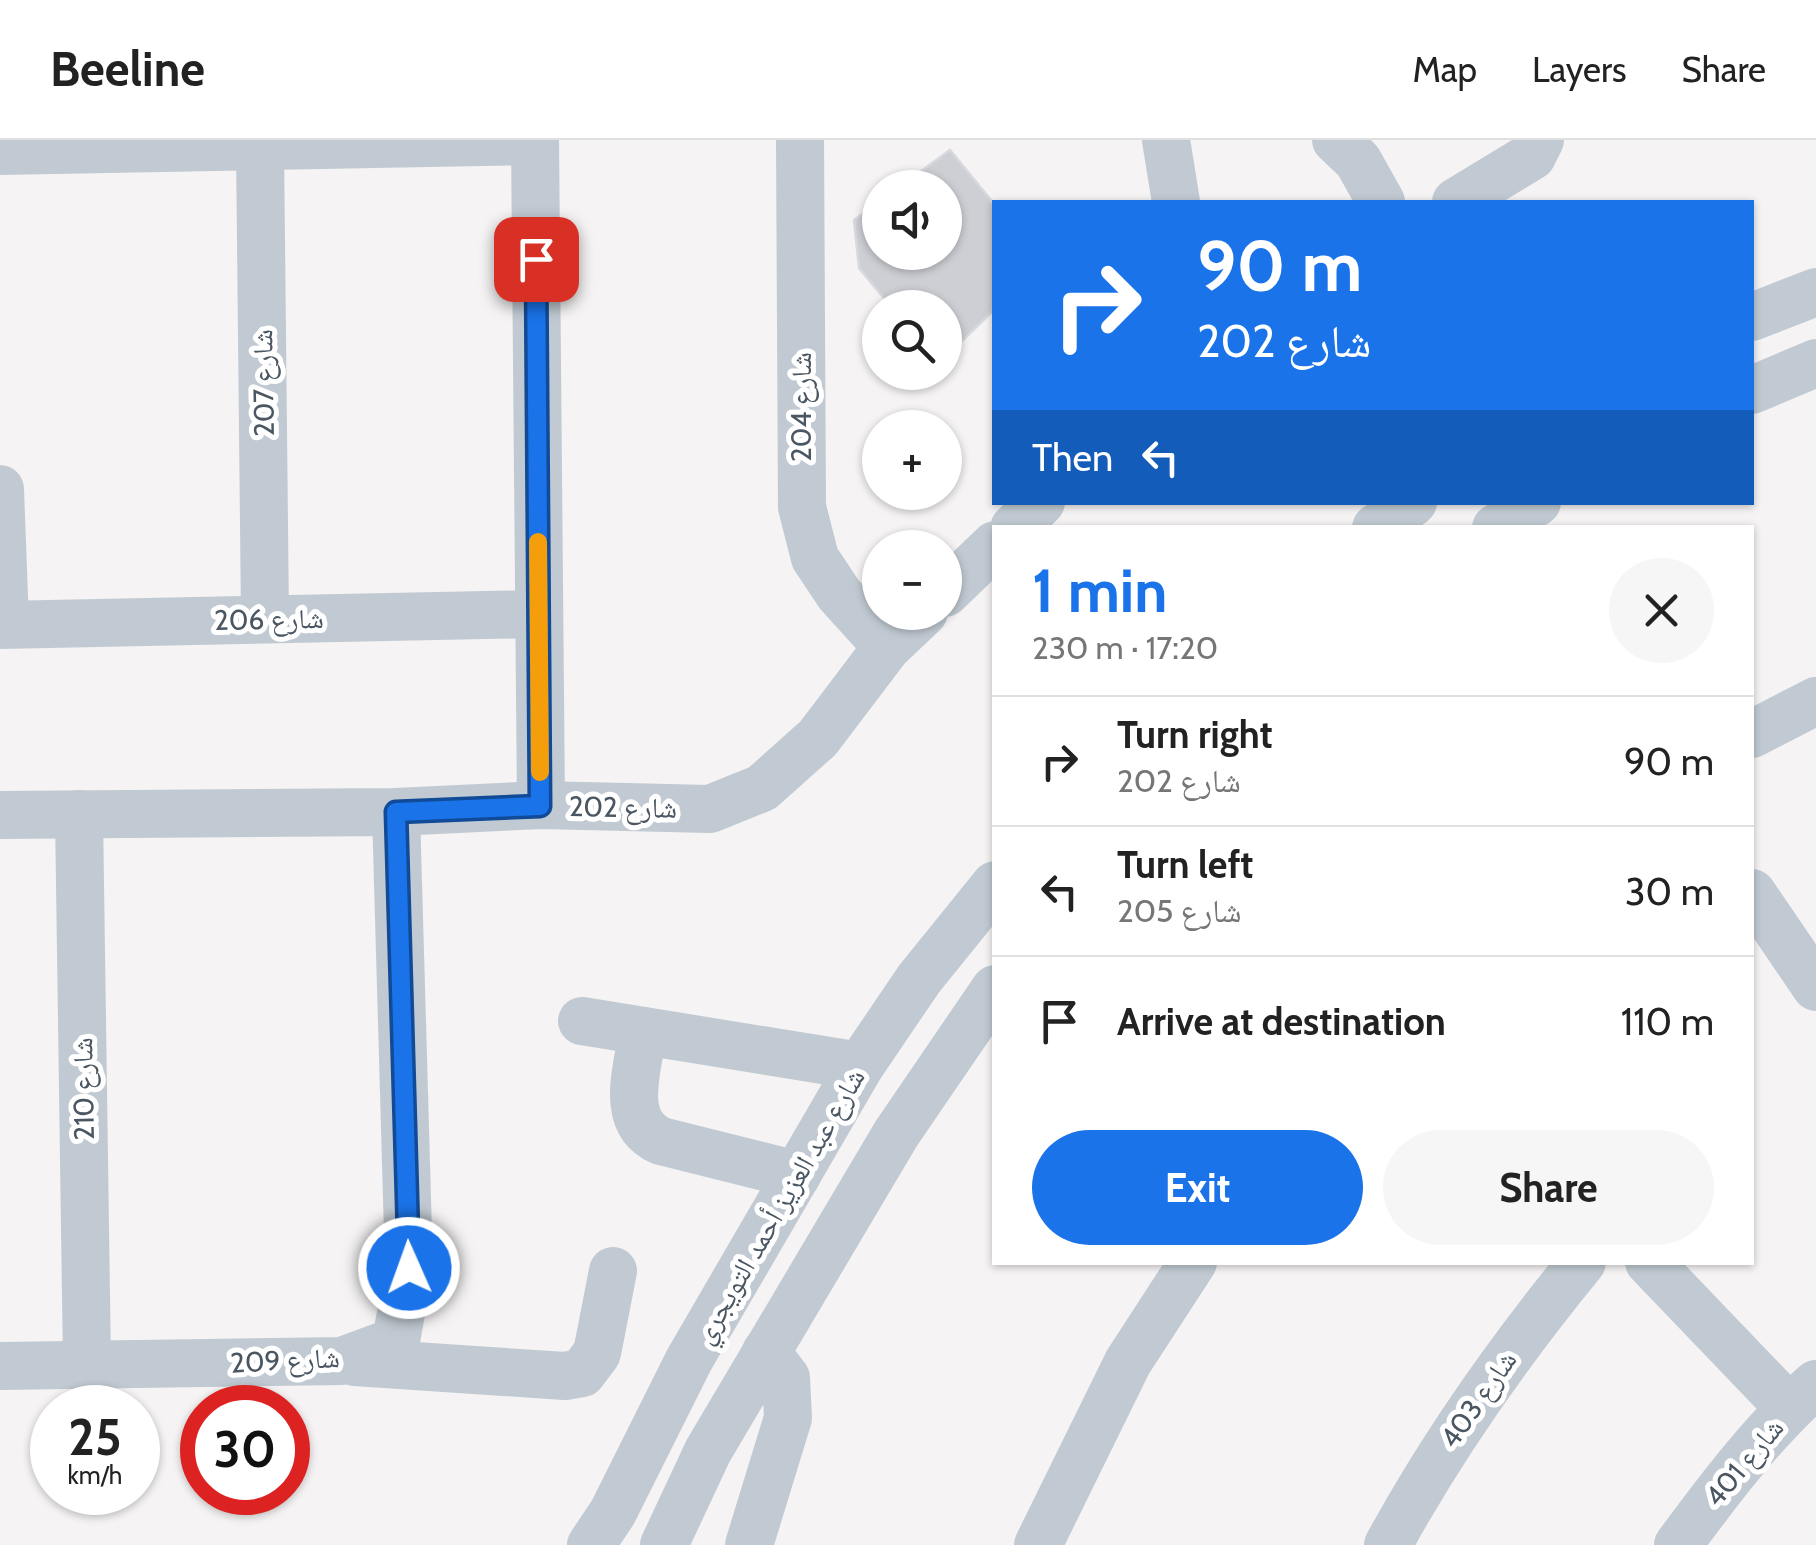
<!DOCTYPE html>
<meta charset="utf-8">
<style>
:root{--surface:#fff;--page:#f6f6f6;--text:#222;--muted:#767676;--line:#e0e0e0;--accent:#1a73e8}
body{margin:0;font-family:Cabin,"Noto Naskh Arabic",sans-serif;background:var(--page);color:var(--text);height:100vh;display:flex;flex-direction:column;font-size:38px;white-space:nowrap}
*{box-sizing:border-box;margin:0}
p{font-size:32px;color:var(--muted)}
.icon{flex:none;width:55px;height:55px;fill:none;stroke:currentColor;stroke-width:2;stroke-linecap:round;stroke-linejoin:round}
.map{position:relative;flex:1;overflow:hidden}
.drawer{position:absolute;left:992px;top:385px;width:762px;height:740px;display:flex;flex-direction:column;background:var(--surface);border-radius:0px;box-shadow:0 2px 8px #0004}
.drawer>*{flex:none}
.hud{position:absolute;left:992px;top:60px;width:762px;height:305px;border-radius:0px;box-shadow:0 2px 8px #0004;background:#1a73e8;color:#fff;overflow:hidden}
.tools{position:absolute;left:862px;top:30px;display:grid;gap:20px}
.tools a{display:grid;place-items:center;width:100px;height:100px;border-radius:50%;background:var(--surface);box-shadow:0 2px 8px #0004;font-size:50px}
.speed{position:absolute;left:30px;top:1245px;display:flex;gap:20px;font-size:50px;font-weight:700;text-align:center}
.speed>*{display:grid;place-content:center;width:130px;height:130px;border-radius:50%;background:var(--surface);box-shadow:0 2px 8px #0004;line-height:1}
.speed small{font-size:25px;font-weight:400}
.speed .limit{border:15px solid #d22;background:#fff;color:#111}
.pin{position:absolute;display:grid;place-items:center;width:85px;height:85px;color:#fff;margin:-42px;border-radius:20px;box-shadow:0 5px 15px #0006}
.me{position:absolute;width:110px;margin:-55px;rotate:358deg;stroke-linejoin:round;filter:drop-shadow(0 0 8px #0008)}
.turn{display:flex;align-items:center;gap:35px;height:210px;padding:0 40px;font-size:45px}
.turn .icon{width:130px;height:130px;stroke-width:2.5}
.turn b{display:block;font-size:70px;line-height:85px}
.then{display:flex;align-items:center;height:95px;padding:0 40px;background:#0003;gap:20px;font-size:38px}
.round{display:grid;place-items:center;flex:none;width:105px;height:105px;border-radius:52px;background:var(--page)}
.head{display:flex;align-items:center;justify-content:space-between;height:170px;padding:0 40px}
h1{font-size:60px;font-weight:700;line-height:75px;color:var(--accent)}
.action{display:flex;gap:20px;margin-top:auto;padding:20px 40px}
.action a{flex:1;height:115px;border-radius:60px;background:var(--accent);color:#fff;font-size:40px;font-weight:700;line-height:115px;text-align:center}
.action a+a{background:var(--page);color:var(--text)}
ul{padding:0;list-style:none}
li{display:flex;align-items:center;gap:30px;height:130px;padding:0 40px;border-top:2px solid var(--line)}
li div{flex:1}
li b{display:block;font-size:38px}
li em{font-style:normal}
header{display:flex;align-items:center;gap:60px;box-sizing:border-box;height:140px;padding:0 50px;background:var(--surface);border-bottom:2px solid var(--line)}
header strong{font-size:48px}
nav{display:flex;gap:55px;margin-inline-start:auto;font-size:35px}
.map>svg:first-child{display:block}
.building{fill:#cdcfd5;stroke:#d7d9de;stroke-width:2.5}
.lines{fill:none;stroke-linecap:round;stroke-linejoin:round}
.minor{stroke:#c1cad2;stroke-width:48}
.route-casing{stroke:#114b97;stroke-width:25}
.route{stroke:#1a73e8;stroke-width:18}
.slow{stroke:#f59e0b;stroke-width:18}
.labels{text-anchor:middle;stroke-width:10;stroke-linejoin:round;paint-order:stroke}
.street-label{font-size:28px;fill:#4a5661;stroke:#fff}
</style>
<header>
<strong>Beeline</strong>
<nav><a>Map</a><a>Layers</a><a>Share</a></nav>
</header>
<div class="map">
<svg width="1816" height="1405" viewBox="0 0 1816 1405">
<rect width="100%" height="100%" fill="#f5f3f3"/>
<path class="building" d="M950,10L995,65V169L961,202L945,199V168H892L859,128L854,80L880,61V112H945V48H898Z"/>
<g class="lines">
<g class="minor">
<path d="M535,0L541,665"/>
<path d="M800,0L802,367L815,418L839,454L887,507"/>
<path d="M1166,0L1176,62"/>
<path d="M1336,0L1358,21L1381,62"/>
<path d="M260,6L265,479"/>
<path d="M0,11L535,1"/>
<path d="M1456,62L1532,16L1540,0"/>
<path d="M1752,177L1816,152"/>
<path d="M1752,250L1816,223"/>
<path d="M0,349L5,484"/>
<path d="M1014,388L1041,362"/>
<path d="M1376,388L1413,362"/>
<path d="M1496,388L1537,362"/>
<path d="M945,453L995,405"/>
<path d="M0,485L539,474"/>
<path d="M1752,594L1816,561"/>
<path d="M79,674L87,1225"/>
<path d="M0,675L396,672L541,665L710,669L762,648L818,598L887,507L924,472"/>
<path d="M1752,753L1816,847"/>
<path d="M582,881L860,926"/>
<path d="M643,891C638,928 618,982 661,1001L797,1035"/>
<path d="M1649,1122L1789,1268"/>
<path d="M355,1222L565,1236L582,1233L597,1213L613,1131"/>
<path d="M0,1226L342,1221L396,1201L409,1128L396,672"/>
<path d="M591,1405L613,1372L689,1220L860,926L919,839L995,745"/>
<path d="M664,1405L708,1311L896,994L995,849"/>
<path d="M749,1405L788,1278L786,1238L766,1212"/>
<path d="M1038,1405L1128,1222L1193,1122"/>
<path d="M1388,1405C1443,1304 1509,1211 1582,1122"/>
<path d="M1678,1405C1720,1348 1763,1291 1816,1244"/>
</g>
</g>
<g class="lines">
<defs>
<path id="route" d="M409,1128L396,672L540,666L536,119"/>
</defs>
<use href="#route" class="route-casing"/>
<use href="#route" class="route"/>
<path class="slow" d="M538,402L540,632"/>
</g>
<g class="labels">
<g class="street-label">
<text transform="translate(263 243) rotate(-91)" y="10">شارع 207</text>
<text transform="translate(801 267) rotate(-90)" y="10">شارع 204</text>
<text transform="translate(269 479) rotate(-1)" y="10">شارع 206</text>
<text transform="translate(623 667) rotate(1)" y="10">شارع 202</text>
<text transform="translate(83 949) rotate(-91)" y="10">شارع 210</text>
<text transform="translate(779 1066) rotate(-60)" y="10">شارع عبد العزيز أحمد التويجري</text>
<text transform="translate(285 1220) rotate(-3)" y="10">شارع 209</text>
<text transform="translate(1478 1259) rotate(-55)" y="10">شارع 403</text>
<text transform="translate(1744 1322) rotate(-50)" y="10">شارع 401</text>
</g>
</g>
</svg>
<div class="tools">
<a><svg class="icon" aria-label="sound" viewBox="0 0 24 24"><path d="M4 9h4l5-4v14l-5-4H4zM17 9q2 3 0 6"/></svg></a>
<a><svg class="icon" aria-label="search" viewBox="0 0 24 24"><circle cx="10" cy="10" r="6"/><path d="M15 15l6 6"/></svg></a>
<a>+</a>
<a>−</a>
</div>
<div class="speed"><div>25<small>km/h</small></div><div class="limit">30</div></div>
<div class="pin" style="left:536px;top:119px;background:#d93025"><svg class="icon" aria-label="arrive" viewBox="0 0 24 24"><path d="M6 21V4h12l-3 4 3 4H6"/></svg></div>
<svg class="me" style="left:409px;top:1128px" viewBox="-20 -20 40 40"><circle r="17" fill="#1a73e8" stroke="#fff" stroke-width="3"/><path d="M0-11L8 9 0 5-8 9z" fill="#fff"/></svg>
<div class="hud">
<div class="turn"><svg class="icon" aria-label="right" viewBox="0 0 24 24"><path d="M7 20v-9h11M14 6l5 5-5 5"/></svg><div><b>90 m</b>شارع 202</div></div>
<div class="then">Then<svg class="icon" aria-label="left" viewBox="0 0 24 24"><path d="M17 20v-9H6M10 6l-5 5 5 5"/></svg></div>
</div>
<section class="drawer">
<div class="head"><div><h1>1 min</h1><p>230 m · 17:20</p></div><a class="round"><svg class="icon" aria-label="close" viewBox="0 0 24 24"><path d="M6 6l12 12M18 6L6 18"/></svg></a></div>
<ul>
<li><svg class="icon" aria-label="right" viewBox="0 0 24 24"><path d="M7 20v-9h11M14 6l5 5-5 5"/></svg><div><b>Turn right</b><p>شارع 202</p></div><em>90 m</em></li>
<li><svg class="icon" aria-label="left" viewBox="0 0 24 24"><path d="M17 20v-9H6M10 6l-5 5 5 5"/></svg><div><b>Turn left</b><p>شارع 205</p></div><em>30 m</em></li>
<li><svg class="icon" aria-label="arrive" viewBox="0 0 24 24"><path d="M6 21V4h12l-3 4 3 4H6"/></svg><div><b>Arrive at destination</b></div><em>110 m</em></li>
</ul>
<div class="action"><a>Exit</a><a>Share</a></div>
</section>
</div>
